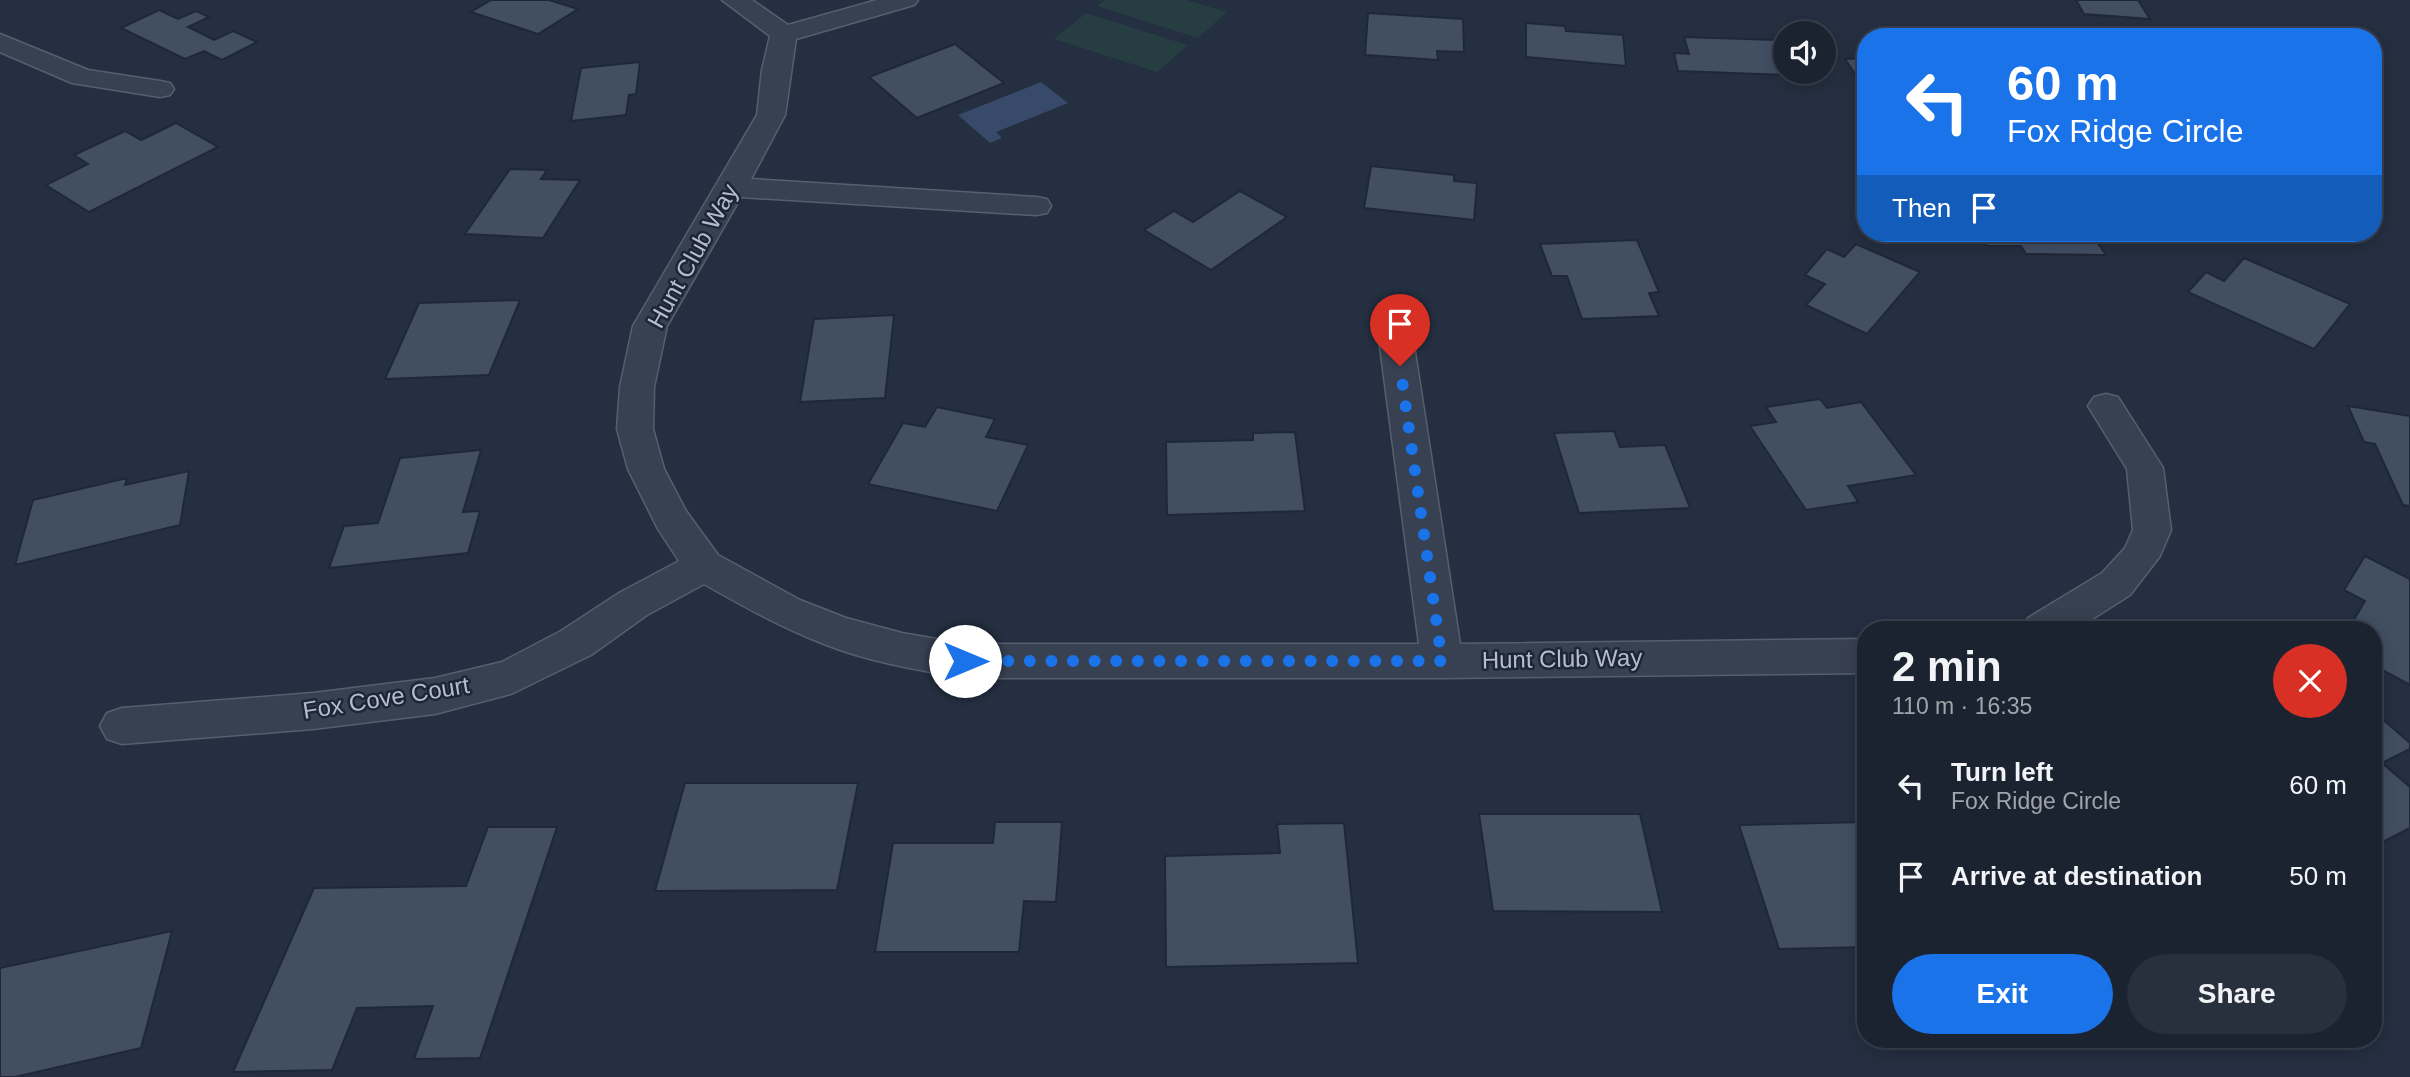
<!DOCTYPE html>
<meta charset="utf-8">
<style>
:root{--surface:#1b2331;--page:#282f3d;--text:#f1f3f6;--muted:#a0a4ab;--line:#39404d;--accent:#1a73e8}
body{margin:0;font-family:Helvetica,sans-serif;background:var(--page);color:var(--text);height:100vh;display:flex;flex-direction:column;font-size:26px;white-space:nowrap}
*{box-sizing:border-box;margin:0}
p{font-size:23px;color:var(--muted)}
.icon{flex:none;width:38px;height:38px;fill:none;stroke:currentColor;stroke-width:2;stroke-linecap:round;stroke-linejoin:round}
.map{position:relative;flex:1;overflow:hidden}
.panel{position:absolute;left:1857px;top:621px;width:525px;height:427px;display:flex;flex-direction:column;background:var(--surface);border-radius:28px;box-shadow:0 4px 18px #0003,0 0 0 2px var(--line)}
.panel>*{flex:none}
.top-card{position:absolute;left:1857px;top:28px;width:525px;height:214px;border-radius:28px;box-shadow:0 4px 18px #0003,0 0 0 2px var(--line);background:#1a73e8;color:#fff;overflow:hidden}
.buttons{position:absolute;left:1773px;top:21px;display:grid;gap:14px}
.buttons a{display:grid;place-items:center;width:63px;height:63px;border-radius:50%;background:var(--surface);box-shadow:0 4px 18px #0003,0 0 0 2px var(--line);font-size:35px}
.pin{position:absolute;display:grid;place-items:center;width:60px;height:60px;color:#fff;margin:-72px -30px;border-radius:50% 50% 50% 0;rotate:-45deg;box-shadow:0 0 7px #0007}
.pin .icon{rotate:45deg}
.me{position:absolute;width:77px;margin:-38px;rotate:90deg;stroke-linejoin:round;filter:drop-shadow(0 0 5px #0008)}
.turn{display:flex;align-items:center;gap:24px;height:147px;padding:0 35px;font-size:32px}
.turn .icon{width:91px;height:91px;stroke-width:2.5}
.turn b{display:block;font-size:49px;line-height:60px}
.then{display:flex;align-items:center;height:66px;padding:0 35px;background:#0003;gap:14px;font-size:26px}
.round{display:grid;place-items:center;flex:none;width:74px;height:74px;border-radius:37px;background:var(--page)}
.headline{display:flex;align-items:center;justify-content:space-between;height:119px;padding:0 35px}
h1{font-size:42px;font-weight:600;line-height:52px}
.button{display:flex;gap:14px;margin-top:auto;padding:14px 35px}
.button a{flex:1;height:80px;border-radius:42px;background:var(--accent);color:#fff;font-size:28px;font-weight:600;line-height:80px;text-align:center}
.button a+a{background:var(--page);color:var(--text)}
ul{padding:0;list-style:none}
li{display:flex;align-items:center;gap:21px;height:91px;padding:0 35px}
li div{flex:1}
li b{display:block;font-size:26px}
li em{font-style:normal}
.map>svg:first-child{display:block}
.green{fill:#263e42}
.water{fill:#374a69}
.building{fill:#424f63;stroke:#1f2838;stroke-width:2}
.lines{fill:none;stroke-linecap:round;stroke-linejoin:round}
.minor-casing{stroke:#565f6e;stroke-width:3}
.minor{fill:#384151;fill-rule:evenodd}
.route{stroke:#1a73e8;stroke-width:12;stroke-dasharray:0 21.6}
.labels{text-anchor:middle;stroke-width:5;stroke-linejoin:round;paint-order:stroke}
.street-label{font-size:24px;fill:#b5bdcb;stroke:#1d2636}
</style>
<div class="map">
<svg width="2410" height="1077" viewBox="0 0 2410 1077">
<rect width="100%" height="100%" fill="#242f41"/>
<g class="green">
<path d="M1105,0H1187L1227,12L1198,38L1097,6Z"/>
<path d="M1086,13L1188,45L1157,72L1054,39Z"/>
</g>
<path class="water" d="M1041,82L1068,103L996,132L1002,138L990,143L958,115Z"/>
<g class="building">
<path d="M491,0H549L578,9L538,34L471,12Z"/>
<path d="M2076,0H2138L2150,19L2084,14Z"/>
<path d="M159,10L178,19L196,11L209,17L188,27L214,40L233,31L257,42L222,60L204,51L185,59L121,28Z"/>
<path d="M1368,13L1463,19L1464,52L1437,51L1438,60L1365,55Z"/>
<path d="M1526,23L1565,26L1566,31L1623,35L1626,66L1526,57Z"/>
<path d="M1684,37L1776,40L1785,72L1789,75L1678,71L1674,53L1689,54Z"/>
<path d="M955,44L1004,83L917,118L869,77Z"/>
<path d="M1866,58V90L1845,59Z"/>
<path d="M640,62L636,94L629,95L626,115L571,121L581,68Z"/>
<path d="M176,123L218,147L89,212L46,185L88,164L74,155L125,131L141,140Z"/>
<path d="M1371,166L1454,175V181L1477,183L1474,220L1364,208Z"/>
<path d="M510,169L547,170L541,179L580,180L543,238L465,234Z"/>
<path d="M1240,191L1287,217L1211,270L1144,230L1174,211L1193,222Z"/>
<path d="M1979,233H2091L2106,255L2026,254L2021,246H1987Z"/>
<path d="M1637,240L1659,292L1649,293L1659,316L1582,319L1567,276H1552L1540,244Z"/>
<path d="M1856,244L1920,272L1867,334L1806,305L1825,284L1805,275L1827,249L1844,257Z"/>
<path d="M2244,258L2350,304L2314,349L2188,292L2206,272L2224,281Z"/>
<path d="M520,300L489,375L385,379L419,303Z"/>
<path d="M894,315L885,398L800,402L814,319Z"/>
<path d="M1820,399L1827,408L1861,402L1916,475L1848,486L1858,502L1806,510L1750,426L1776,422L1766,407Z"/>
<path d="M2348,406L2410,416V506L2403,505L2375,444L2364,442Z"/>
<path d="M937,407L995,419L986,437L1028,445L997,511L868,484L903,423L925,427Z"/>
<path d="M1614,431L1620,447L1665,445L1690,508L1579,513L1554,433Z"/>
<path d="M1295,432L1305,511L1167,515L1166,442L1253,440V433Z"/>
<path d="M481,450L463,512L480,511L468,553L329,568L344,526L378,523L400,458Z"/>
<path d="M189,471L180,525L15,565L33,500L127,478L125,485Z"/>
<path d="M2365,556L2410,579V685L2373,665V630H2348L2365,601L2344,590Z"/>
<path d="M2373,711L2410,743V749L2382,763L2410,787V828L2373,847Z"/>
<path d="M685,783H858L837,890L655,891Z"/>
<path d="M1479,814H1640L1662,912L1493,911Z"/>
<path d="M995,822H1062L1056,902L1024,901L1019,952H875L893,843H993Z"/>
<path d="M1866,822V947L1779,949L1739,825Z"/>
<path d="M1344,823L1358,963L1166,967L1165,856L1280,853L1277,824Z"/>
<path d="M488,827H557L480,1058L414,1059L433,1006L357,1008L332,1070L233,1072L314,888L466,886Z"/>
<path d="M172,931L141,1048L15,1077H0V968Z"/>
</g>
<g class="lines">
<defs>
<g id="minor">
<path d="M722,0H752L788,25L877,0H918L914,5L796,39L785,115L751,179L1036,197L1047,199L1051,206L1047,213L1036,215L741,197L667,326L654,387L653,429L664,469L686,511L718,555L800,600L846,618L902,633L965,644H1419L1379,339L1384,331L1396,328L1408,331L1413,339L1460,644L1866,639V673L1442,678H965C918,670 869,662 824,644C782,628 743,606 704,584L647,615L591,655L511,694L435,714L313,729L122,744L107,739L100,726L107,713L122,708L313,693L435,678L502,662L561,631L619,593L679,561L658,529L628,469L617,429L620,387L633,326L757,115L762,70L770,36Z"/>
<path d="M0,34L88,70L160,81L170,83L174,89L170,95L160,97L72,83L0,52Z"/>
<path d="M2106,394L2118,397L2163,468L2171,530L2160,556L2130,595L2075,630H2022L2028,618L2102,573L2125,548L2133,530L2127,469L2088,406L2094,397Z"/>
</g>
</defs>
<use href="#minor" class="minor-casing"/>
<use href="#minor" class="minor"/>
</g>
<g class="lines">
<path class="route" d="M965,661H1442L1400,366"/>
</g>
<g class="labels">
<g class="street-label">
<text transform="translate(693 256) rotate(-61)" y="8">Hunt Club Way</text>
<text transform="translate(1562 659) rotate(-1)" y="8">Hunt Club Way</text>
<text transform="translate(386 698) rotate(-9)" y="8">Fox Cove Court</text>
</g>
</g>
</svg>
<div class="buttons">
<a><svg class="icon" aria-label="sound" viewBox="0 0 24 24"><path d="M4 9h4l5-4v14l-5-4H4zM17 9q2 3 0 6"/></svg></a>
</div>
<div class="pin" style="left:1400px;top:366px;background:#d93025"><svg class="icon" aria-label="arrive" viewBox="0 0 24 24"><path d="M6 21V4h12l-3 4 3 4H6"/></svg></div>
<svg class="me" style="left:965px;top:661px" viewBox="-20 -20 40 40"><circle r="19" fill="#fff"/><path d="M0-13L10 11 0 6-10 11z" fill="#1a73e8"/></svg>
<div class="top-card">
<div class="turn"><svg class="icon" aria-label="left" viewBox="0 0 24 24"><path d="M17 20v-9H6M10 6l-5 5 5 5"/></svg><div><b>60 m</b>Fox Ridge Circle</div></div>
<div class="then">Then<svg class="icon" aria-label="arrive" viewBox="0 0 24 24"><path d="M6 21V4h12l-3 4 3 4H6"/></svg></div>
</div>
<section class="panel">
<div class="headline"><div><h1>2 min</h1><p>110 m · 16:35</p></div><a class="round" style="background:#d93025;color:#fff"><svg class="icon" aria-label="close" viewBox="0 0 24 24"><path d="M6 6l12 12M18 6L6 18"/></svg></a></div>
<ul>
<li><svg class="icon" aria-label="left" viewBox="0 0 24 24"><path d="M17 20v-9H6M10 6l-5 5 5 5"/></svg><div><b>Turn left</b><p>Fox Ridge Circle</p></div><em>60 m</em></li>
<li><svg class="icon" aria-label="arrive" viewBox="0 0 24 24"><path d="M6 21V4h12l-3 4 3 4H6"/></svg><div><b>Arrive at destination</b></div><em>50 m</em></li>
</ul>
<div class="button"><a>Exit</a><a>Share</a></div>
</section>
</div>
